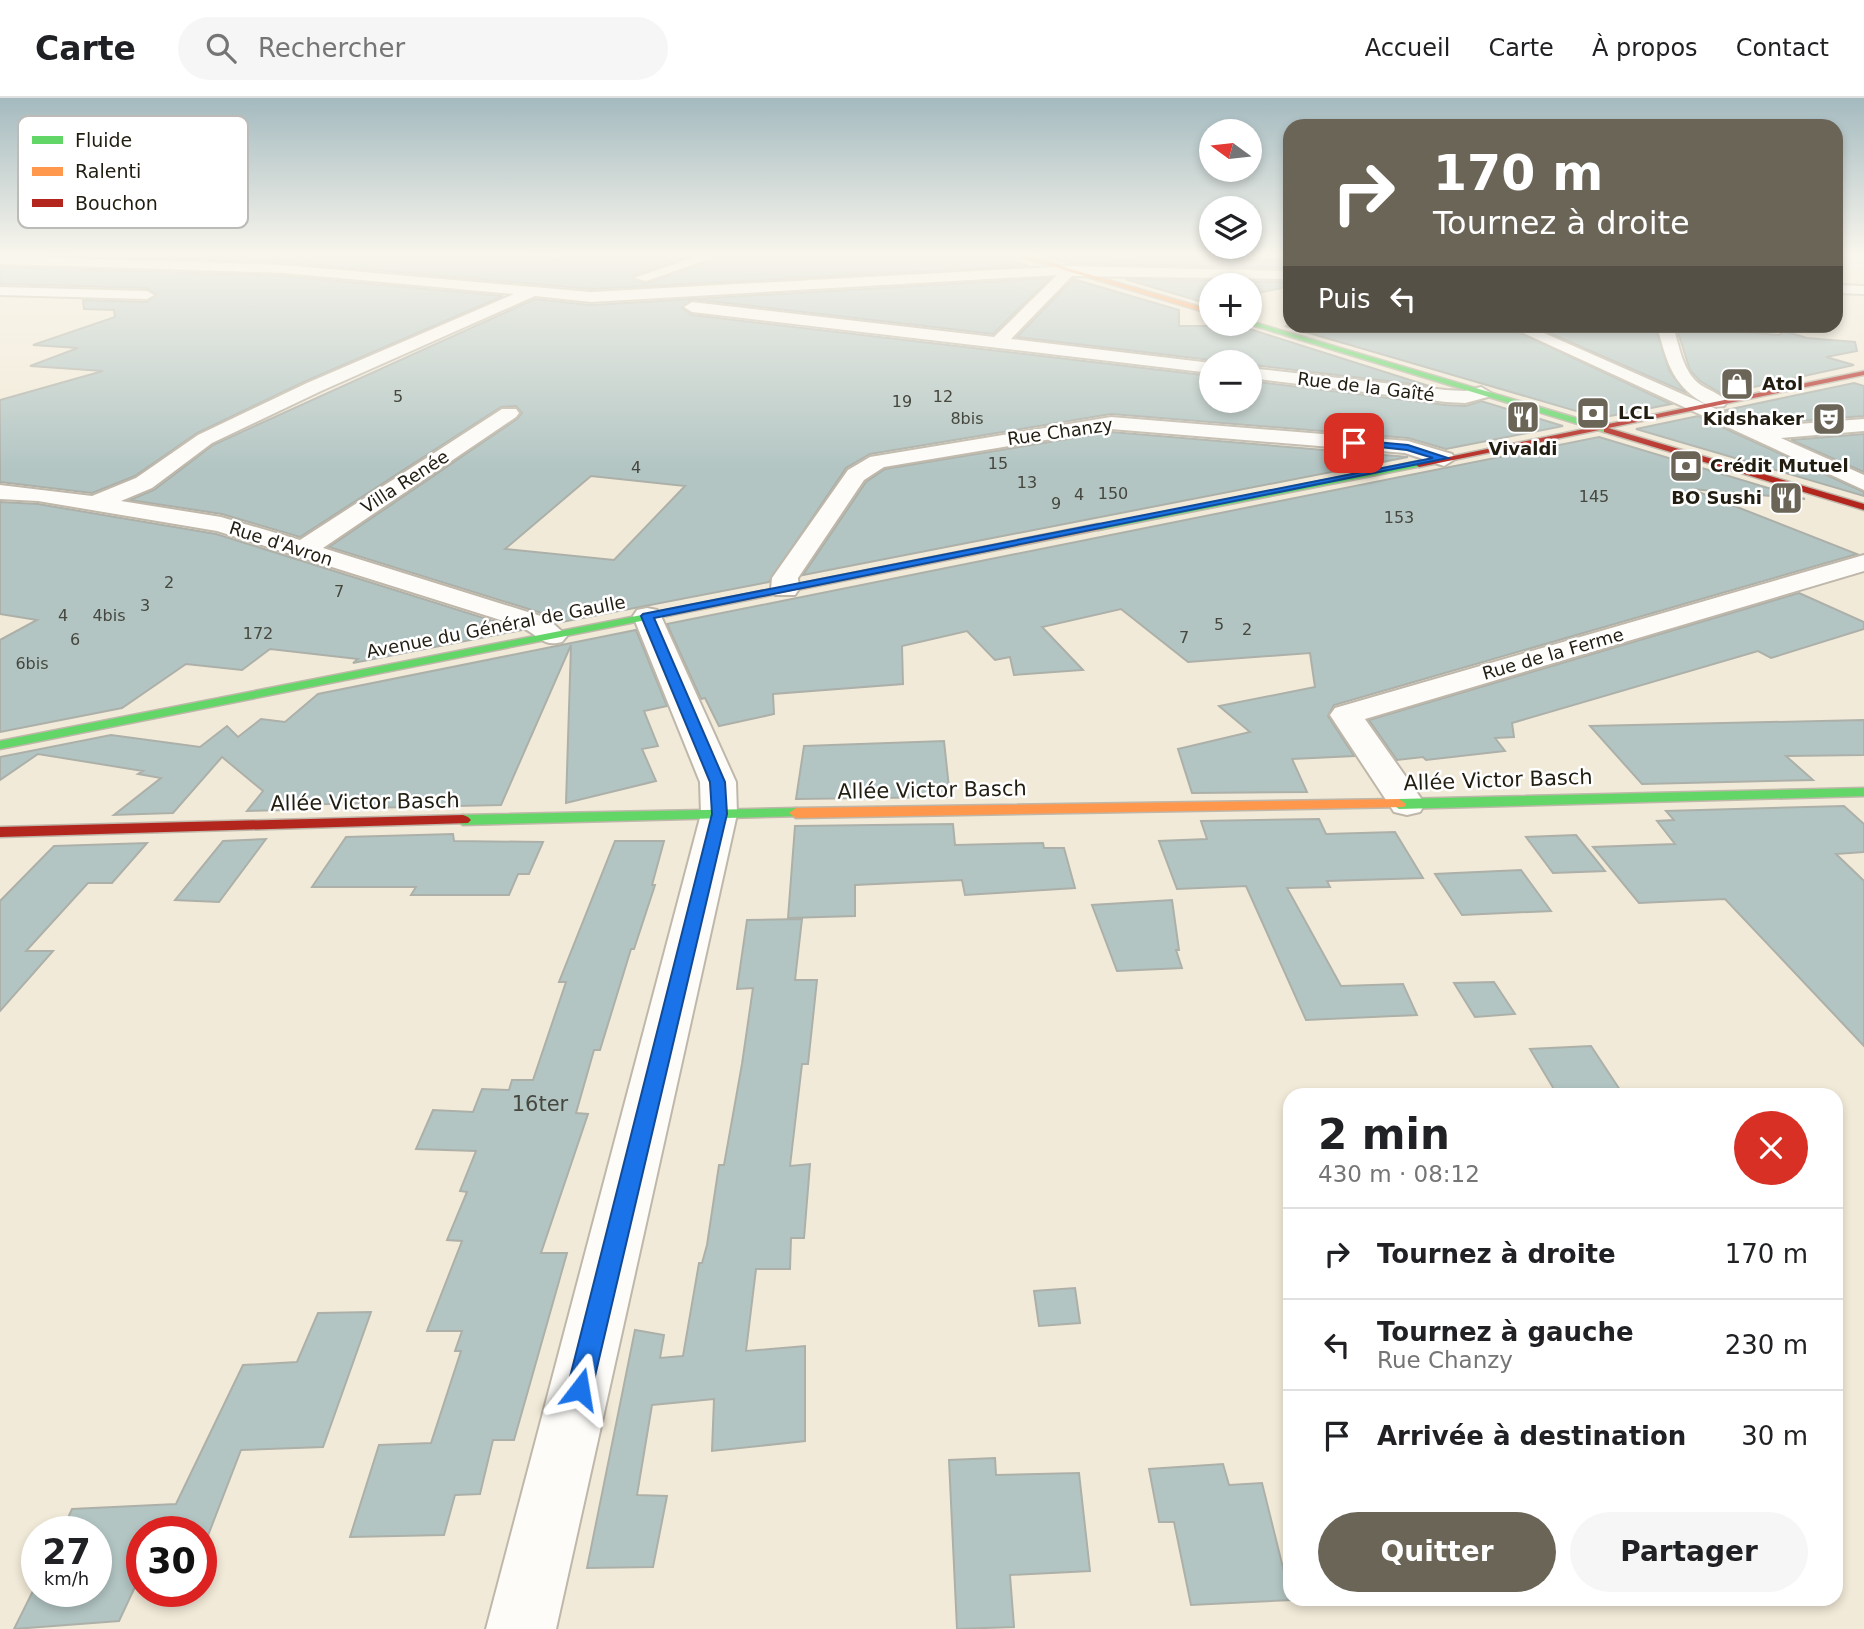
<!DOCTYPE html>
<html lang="fr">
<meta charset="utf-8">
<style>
:root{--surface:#fff;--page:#f6f6f6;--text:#202124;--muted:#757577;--line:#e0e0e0;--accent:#6b6557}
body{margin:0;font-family:"DejaVu Sans",sans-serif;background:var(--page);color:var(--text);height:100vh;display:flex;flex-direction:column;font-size:26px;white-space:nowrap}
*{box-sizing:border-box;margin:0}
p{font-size:23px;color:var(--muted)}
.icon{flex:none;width:38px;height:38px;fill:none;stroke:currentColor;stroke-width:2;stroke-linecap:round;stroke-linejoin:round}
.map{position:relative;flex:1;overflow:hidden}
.details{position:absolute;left:1283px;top:990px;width:560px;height:518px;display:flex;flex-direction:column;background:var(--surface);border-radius:21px;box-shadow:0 4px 10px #0003}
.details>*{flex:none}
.guide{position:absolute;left:1283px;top:21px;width:560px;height:214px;border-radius:21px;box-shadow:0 4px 10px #0003;background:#6b6557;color:#fff;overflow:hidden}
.needle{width:46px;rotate:285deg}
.tools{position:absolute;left:1199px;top:21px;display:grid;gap:14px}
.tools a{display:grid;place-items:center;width:63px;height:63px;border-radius:50%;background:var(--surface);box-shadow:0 4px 10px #0003;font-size:35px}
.speed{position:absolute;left:21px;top:1418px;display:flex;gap:14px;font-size:35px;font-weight:700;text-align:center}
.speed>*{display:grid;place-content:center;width:91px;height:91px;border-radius:50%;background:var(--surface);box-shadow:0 4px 10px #0003;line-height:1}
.speed small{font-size:18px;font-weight:400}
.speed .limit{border:10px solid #d22;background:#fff;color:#111}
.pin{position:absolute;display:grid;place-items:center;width:60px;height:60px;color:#fff;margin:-30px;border-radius:14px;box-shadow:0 4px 10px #0006}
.me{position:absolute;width:77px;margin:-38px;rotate:14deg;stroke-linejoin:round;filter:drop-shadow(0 0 5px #0008)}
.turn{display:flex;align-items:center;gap:24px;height:147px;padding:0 35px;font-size:32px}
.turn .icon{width:91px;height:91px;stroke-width:2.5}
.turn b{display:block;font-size:49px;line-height:60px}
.then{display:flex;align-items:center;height:66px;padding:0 35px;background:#0003;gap:14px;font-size:26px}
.round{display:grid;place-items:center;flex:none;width:74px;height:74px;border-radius:37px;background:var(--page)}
.overview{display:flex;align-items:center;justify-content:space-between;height:119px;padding:0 35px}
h1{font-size:42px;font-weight:700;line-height:52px}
.action{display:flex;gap:14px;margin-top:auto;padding:14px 35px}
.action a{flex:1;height:80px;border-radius:42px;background:var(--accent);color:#fff;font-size:28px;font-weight:700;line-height:80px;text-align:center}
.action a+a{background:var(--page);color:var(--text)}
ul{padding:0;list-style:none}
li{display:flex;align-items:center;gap:21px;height:91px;padding:0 35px;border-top:2px solid var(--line)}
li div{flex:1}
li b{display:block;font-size:26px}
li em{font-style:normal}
header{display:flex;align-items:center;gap:42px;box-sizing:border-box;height:98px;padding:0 35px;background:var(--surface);border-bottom:2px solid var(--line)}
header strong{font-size:33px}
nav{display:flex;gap:38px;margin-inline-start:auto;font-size:24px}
.search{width:490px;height:63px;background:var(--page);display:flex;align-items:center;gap:18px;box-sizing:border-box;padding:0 24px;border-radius:38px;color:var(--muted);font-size:26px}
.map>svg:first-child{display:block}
.building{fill:#b2c5c3;stroke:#acb0a9;stroke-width:2;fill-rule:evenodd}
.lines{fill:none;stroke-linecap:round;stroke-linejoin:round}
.street-casing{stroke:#beb7aa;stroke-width:4}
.fast-casing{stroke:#beb7aa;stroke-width:3}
.slow-casing{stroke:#beb7aa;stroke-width:3}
.jam-casing{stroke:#beb7aa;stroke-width:3}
.street{fill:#fdfcf9;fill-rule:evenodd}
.fast{fill:#63d668;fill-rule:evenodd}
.slow{fill:#ff974d;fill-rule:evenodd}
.jam{fill:#b3261e;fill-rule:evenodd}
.route{fill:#1a73e8;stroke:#114b97;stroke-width:2}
.labels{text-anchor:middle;stroke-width:5;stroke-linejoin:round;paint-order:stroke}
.far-number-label{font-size:16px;fill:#46473e}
.far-poi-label{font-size:18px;font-weight:bold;fill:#221d11;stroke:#fff;text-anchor:start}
.far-street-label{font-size:18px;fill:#221d11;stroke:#fff}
.street-label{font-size:21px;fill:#221d11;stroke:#fff}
.near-number-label{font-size:21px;fill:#46473e}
.key{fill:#fff;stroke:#bdbbb8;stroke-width:2}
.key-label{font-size:19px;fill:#221d11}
</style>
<header>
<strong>Carte</strong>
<div class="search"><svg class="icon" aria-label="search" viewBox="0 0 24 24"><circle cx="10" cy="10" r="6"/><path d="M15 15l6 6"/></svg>Rechercher</div>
<nav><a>Accueil</a><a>Carte</a><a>À propos</a><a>Contact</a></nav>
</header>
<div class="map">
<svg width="1864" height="1531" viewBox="0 0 1864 1531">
<rect width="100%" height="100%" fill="#f2ead8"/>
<g class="building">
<path d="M73,158H522L554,161L566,158H691L632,179L645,186L721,158H1013L1015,164L1029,168L591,191L284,164Z"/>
<path d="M1042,158H1218V161L1290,162V170L1069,165Z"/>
<path d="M0,169L284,178L503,198L306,283L197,335L135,378L92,395L0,384V302L103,273L30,268L78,250L33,247L115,219L114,212L84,211L83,202L147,204L156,196L147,190L0,186Z"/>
<path d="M1050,180L993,236L692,201L682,210L692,217L1211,278V303H1250V283L1446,307L1466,308L1481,303L1563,328L1446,351L1408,340L1111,316L870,356L846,370L769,484L557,525L548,517L329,449L517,321L522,315L516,308L501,309L300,439L222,416L130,402L154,392L213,347L535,201L591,207ZM591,378L685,388L614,462L505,451Z"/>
<path d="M1073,181L1179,212V228H1240L1429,288L1017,239Z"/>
<path d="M1125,181L1290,184V188L1250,197V187H1211L1209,206Z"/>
<path d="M1285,228H1506L1671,306L1600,320Z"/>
<path d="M1533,228H1655L1669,272L1685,294Z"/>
<path d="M1676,228H1739L1742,234L1779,237L1784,233L1807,240L1855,244L1857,253L1826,259L1854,267L1722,296L1700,283L1690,272Z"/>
<path d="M1854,285L1864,288V318L1757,326L1726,312Z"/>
<path d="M1698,318L1864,394V398L1636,331Z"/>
<path d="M1111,334L1408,359L803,477L866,384L885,371Z"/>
<path d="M1864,336V374L1791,342Z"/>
<path d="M1599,339L1805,401L1691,391L1857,456L1334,607L1328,618L1354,658L1292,661L1307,694L1192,695L1178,651L1250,634L1219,608L1315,589L1310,555L1188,564L1121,511L1042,529L1083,572L1014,577L1010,559L995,562L967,533L902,548L903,586L773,596L774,616L719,628L705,600L701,601L667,526Z"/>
<path d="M0,404L38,406L216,436L522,532L353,565L358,561L270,551L242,572L186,566L122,610L0,634V542L37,522L0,516Z"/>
<path d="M1799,495L1864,524V531L1771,560L1758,553L1512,625L1514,639L1495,640L1505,653L1426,662L1423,659L1397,662L1369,622Z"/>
<path d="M636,532L667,608L644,613L658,648L642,651L656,683L566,705L571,547L501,707L365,710L369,705L292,707L288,712L247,713L263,693L222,659L173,715L114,717L161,680L138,676L143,673L38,656L0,682V659L111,637L200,649L227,628L238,639L261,621L285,624L318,596Z"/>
<path d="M1864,622V657L1786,658L1813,682L1642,686L1590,628Z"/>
<path d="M944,643L950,699L796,701L804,648Z"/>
<path d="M1844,708L1864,726V754L1836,756L1864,783V948L1725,801L1639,805L1593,749L1675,746L1657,723L1674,722L1666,713Z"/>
<path d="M1319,721L1326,736L1395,734L1423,780L1327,783L1330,789L1287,790L1341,888L1403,886L1417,917L1306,922L1246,788L1177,791L1159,743L1207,741L1201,723Z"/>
<path d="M953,726L955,747L1043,745L1044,750H1064L1075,790L965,797L962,782L855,787V818L788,820L795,728Z"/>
<path d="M453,736L454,743L543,744L529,776H518L509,797H411L416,789H312L346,739Z"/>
<path d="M1576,737L1605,773L1553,775L1526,739Z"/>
<path d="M266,741L219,804L175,802L223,743Z"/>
<path d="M615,743H664L652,787H655L634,851H631L600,952H594L576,1015L588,1016L541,1155H567L514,1342H493L480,1396L455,1397L444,1437L350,1439L379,1347L431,1345L461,1253H455L462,1233H427L462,1143L447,1142L467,1094L460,1093L476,1053L416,1051L433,1012L473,1014L482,991L509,992L512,982H533L566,884H559Z"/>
<path d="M147,745L112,785H88L26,853H53L0,913V803L54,748Z"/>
<path d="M1521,772L1551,813L1462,817L1435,776Z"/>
<path d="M1172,802L1179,852H1176L1182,870L1117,873L1092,807Z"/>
<path d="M802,821L795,882H817L808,966H802L790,1068L810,1066L804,1140H791L790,1171H756L746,1253L805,1248V1343L712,1353L714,1301L652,1307L637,1397L667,1398L653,1469L587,1470L635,1232L664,1237L660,1260L683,1258L699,1165H702L707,1147L719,1067H724L742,966L753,890L737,891L747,822Z"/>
<path d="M1494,884L1515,916L1475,919L1454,885Z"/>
<path d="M1591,948L1624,998H1558L1530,951Z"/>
<path d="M1075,1190L1080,1225L1039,1228L1034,1193Z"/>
<path d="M371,1214L323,1349L241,1352L202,1453L201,1433H142V1474L119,1523L14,1531L37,1485V1493H96V1433H62L72,1411L176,1406L243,1267L297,1264L318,1215Z"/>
<path d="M995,1360L996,1377L1079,1375L1090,1473L1010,1477L1014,1529L957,1531L949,1362Z"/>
<path d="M1223,1366L1229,1387L1262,1385L1291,1502L1191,1507L1174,1424H1159L1149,1371Z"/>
</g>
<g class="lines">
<defs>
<g id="street">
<path d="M0,158L284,167L591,194L1070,168L1290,173V181L1072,178L1011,241L1211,265V275L692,214L684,209L692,204L994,239L1057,177L591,204L535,198L321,293L212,345L152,390L121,403L221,419L300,442L502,311H516L519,315L516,319L323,450L547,520L567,538L562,544C544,549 540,539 525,531C515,526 502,523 491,519L217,433L38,403L0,401V387L92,398L136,380L198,337L307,285L514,196L284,175L0,166Z"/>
<path d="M698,158H718L646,183L634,180Z"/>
<path d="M1836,187L1864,188V196L1836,195Z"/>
<path d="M0,189L147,193L154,197L147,201L0,197Z"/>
<path d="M1508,228H1528L1757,329L1864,321V333L1781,340L1864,377V392Z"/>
<path d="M1657,228H1673C1679,247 1682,271 1698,285C1707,292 1720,295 1727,304L1724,308C1715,310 1710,308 1702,304C1671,286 1666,260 1657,228Z"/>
<path d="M1250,270L1446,292L1465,293L1481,289L1491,295L1488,299L1465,305L1446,304L1250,280Z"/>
<path d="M1111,319L1408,343L1452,356L1455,361L1444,368L1405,355L1111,331L884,369L864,382L798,480L799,491L795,497H775L771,491L772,480L848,372L870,359Z"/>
<path d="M1864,457V473L1365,621L1425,706L1420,714L1407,717L1394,714L1330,617L1335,610Z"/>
<path d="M647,510L657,512L661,518L736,684L737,716L556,1531H486L701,716L700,684L633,518L637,512Z"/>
</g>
<g id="fast">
<path d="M1250,223L1610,330L1611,332L1604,334L1248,226Z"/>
<path d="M1419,363L1422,364V368L1098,432L1093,429Z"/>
<path d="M667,512L673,515L671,517L0,651V643Z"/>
<path d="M1864,690V698L1399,711L1392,706L1399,701Z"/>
<path d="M796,710L801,712L803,715L801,718L463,727L455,722L463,717Z"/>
</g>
<g id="slow">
<path d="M1018,158H1026L1211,212V216Z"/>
<path d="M1098,426L1102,427V431L667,518L661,515L667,512Z"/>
<path d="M1399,701L1406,706L1404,709L796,720L789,715L796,710Z"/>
</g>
<g id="jam">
<path d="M1864,273V277L1608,330L1864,406V412L1604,334V331L1419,369L1415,366Z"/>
<path d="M463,717L468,719L471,722L468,725L0,739V729Z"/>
</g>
</defs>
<use href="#street" class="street-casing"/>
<use href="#fast" class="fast-casing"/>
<use href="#slow" class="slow-casing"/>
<use href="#jam" class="jam-casing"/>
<use href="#street" class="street"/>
<use href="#fast" class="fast"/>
<use href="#slow" class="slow"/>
<use href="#jam" class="jam"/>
</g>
<linearGradient id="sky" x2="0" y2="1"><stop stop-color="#a4babf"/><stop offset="0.42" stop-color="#f9f6ed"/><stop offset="1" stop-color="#f9f6ed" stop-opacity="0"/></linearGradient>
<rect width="1864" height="372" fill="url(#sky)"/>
<path class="route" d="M1354,342L1408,347L1448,360L654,520L725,684L727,716L592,1291L588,1299L580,1303L571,1299L567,1291L712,716L710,684L641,518L643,516L1433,360L1407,352L1351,346Z"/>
<defs>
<symbol id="shop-square" viewBox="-11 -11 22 22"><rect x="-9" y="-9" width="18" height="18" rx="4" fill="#6b6557" stroke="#fff"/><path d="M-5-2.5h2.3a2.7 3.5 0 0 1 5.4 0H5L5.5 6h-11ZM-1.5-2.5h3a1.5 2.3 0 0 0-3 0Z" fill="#fff"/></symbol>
<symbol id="bank-square" viewBox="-11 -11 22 22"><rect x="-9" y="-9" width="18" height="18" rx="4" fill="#6b6557" stroke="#fff"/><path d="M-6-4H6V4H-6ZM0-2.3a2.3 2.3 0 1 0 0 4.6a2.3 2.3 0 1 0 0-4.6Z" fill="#fff"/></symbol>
<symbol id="restaurant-square" viewBox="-11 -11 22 22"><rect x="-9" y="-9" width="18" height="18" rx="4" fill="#6b6557" stroke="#fff"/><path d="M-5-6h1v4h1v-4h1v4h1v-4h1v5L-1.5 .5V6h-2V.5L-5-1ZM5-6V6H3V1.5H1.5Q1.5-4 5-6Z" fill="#fff"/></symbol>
<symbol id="theatre-square" viewBox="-11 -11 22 22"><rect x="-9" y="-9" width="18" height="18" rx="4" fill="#6b6557" stroke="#fff"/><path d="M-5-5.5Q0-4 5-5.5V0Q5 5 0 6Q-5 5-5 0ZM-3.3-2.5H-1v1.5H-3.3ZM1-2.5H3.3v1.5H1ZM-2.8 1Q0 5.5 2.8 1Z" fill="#fff"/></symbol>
</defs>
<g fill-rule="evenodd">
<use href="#shop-square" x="1718" y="267" width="38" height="38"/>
<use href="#bank-square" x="1574" y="296" width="38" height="38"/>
<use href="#restaurant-square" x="1504" y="300" width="38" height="38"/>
<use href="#theatre-square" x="1810" y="302" width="38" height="38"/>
<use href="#bank-square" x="1667" y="349" width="38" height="38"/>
<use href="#restaurant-square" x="1767" y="381" width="38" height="38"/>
</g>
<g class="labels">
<g class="far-number-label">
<text x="398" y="304">5</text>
<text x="943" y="304">12</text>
<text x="902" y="309">19</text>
<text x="967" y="326">8bis</text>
<text x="998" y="371">15</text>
<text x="636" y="375">4</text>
<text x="1027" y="390">13</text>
<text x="1113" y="401">150</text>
<text x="1079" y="402">4</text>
<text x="1594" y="404">145</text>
<text x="1056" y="411">9</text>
<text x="1399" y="425">153</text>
<text x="169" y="490">2</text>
<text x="339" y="499">7</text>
<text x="145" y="513">3</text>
<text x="63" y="523">4</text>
<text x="109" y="523">4bis</text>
<text x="1219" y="532">5</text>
<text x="1247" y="537">2</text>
<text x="258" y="541">172</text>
<text x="1184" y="545">7</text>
<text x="75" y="547">6</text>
<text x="32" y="571">6bis</text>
</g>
<g class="far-poi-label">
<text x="1762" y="292">Atol</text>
<text x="1618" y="321">LCL</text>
<text x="1804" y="327" text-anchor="end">Kidshaker</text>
<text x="1523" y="357" text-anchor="middle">Vivaldi</text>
<text x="1710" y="374">Crédit Mutuel</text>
<text x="1762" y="406" text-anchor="end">BO Sushi</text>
</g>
<g class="far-street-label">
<text transform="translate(1366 289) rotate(7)" y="6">Rue de la Gaîté</text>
<text transform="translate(1060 334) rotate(-8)" y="6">Rue Chanzy</text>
<text transform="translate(405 384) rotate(-33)" y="6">Villa Renée</text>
<text transform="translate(281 446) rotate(18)" y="6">Rue d'Avron</text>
<text transform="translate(496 529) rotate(-11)" y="6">Avenue du Général de Gaulle</text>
<text transform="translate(1553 556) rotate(-16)" y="6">Rue de la Ferme</text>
</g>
<g class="street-label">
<text transform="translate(1498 682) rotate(-2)" y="7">Allée Victor Basch</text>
<text transform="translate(932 692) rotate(-1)" y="7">Allée Victor Basch</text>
<text transform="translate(365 704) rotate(-1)" y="7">Allée Victor Basch</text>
</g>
<g class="near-number-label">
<text x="540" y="1013">16ter</text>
</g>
</g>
<rect x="18" y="18" width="230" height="112" rx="10" class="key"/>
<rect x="32" y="38" width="31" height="8" fill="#63d668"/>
<rect x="32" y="69" width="31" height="9" fill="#ff974d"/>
<rect x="32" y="101" width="31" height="8" fill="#b3261e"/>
<g class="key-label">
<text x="75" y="49">Fluide</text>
<text x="75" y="80">Ralenti</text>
<text x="75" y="112">Bouchon</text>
</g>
</svg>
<div class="tools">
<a><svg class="needle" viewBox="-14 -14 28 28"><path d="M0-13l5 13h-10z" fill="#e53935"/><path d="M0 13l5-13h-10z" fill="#757577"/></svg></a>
<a><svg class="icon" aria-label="layers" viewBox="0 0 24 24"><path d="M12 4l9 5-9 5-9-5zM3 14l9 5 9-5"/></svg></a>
<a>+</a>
<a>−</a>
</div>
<div class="speed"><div>27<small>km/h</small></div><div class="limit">30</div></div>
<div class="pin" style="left:1354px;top:345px;background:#d93025"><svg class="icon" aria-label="arrive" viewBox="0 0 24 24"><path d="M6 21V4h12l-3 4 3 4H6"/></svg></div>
<svg class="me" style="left:580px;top:1291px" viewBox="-20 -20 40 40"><path d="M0-17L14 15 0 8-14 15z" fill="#1a73e8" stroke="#fff" stroke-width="4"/></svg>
<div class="guide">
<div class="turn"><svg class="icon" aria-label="right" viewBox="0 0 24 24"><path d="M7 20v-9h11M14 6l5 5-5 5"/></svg><div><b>170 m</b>Tournez à droite</div></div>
<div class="then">Puis<svg class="icon" aria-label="left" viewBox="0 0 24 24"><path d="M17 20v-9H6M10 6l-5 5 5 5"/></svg></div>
</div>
<section class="details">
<div class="overview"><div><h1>2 min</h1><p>430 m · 08:12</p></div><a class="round" style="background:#d93025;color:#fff"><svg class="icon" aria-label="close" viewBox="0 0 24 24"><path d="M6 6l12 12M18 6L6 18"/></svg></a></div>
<ul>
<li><svg class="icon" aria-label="right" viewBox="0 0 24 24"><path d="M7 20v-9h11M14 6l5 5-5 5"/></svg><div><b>Tournez à droite</b></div><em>170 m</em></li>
<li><svg class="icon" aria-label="left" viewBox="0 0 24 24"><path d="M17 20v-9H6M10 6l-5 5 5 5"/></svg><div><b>Tournez à gauche</b><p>Rue Chanzy</p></div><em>230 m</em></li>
<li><svg class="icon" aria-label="arrive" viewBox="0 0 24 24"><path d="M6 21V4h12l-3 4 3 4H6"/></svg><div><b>Arrivée à destination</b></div><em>30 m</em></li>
</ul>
<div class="action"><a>Quitter</a><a>Partager</a></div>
</section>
</div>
